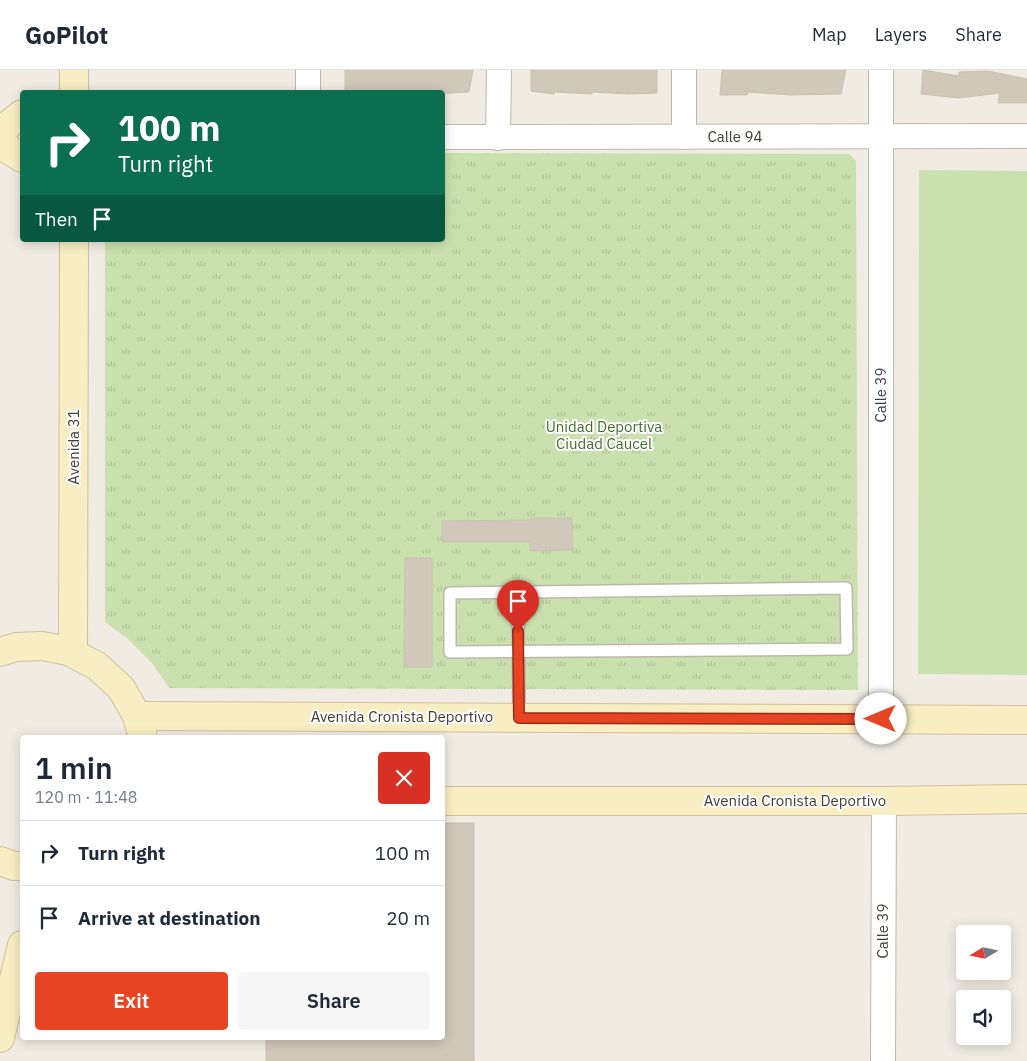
<!DOCTYPE html>
<meta charset="utf-8">
<style>
:root{--surface:#fff;--page:#f6f6f7;--text:#1f2937;--muted:#747a83;--line:#e0e1e3;--accent:#e74423}
body{margin:0;font-family:"IBM Plex Sans",sans-serif;background:var(--page);color:var(--text);height:100vh;display:flex;flex-direction:column;font-size:19px;white-space:nowrap}
*{box-sizing:border-box;margin:0}
p{font-size:16px;color:var(--muted)}
.icon{flex:none;width:28px;height:28px;fill:none;stroke:currentColor;stroke-width:2;stroke-linecap:round;stroke-linejoin:round}
.map{position:relative;flex:1;overflow:hidden}
.details{position:absolute;left:20px;top:665px;width:425px;height:305px;display:flex;flex-direction:column;background:var(--surface);border-radius:5px;box-shadow:0 2px 12px #0003}
.details>*{flex:none}
.top-card{position:absolute;left:20px;top:20px;width:425px;height:152px;border-radius:5px;box-shadow:0 2px 12px #0003;background:#0b6e4f;color:#fff;overflow:hidden}
.needle{width:32px;rotate:260deg}
.fabs{position:absolute;left:956px;top:855px;display:grid;gap:10px}
.fabs a{display:grid;place-items:center;width:55px;height:55px;border-radius:5px;background:var(--surface);box-shadow:0 2px 12px #0003;font-size:25px}
.pin{position:absolute;display:grid;place-items:center;width:42px;height:42px;color:#fff;margin:-51px -21px;border-radius:50% 50% 50% 0;rotate:-45deg;box-shadow:0 0 5px #0007}
.pin .icon{rotate:45deg}
.me{position:absolute;width:55px;margin:-28px;rotate:270deg;stroke-linejoin:round;filter:drop-shadow(0 0 4px #0008)}
.turn{display:flex;align-items:center;gap:18px;height:105px;padding:0 15px;font-size:22px}
.turn .icon{width:65px;height:65px;stroke-width:2.5}
.turn b{display:block;font-size:35px;line-height:42px}
.then{display:flex;align-items:center;height:48px;padding:0 15px;background:#0003;gap:10px;font-size:19px}
.round{display:grid;place-items:center;flex:none;width:52px;height:52px;border-radius:5px;background:var(--page)}
.summary{display:flex;align-items:center;justify-content:space-between;height:85px;padding:0 15px}
h1{font-size:30px;font-weight:600;line-height:38px}
.primary-button{display:flex;gap:10px;margin-top:auto;padding:10px 15px}
.primary-button a{flex:1;height:58px;border-radius:5px;background:var(--accent);color:#fff;font-size:20px;font-weight:600;line-height:58px;text-align:center}
.primary-button a+a{background:var(--page);color:var(--text)}
ul{padding:0;list-style:none}
li{display:flex;align-items:center;gap:15px;height:65px;padding:0 15px;border-top:1px solid var(--line)}
li div{flex:1}
li b{display:block;font-size:19px}
li em{font-style:normal}
header{display:flex;align-items:center;gap:30px;box-sizing:border-box;height:70px;padding:0 25px;background:var(--surface);border-bottom:1px solid var(--line)}
header strong{font-size:24px}
nav{display:flex;gap:28px;margin-inline-start:auto;font-size:18px}
.map>svg:first-child{display:block}
.grass{fill:#cae1af}
.park{fill:url(#park-tufts)}
.building{fill:#d0c8ba;stroke:#cac0ae}
.lines{fill:none;stroke-linecap:round;stroke-linejoin:round}
.service-casing{stroke:#bdb7aa;stroke-width:14}
.minor-casing{stroke:#bdb7aa;stroke-width:26}
.secondary-casing{stroke:#cfc199;stroke-width:30}
.service{stroke:#fff;stroke-width:11}
.minor{stroke:#fff;stroke-width:24}
.secondary{stroke:#f9edc4;stroke-width:28}
.route-casing{stroke:#962c17;stroke-width:12}
.route{stroke:#e74423;stroke-width:9}
.labels{text-anchor:middle;stroke-width:4;stroke-linejoin:round;paint-order:stroke}
.street-label{font-size:15px;fill:#413c34;stroke:#fff}
.park-label{font-size:15px;fill:#446d2d;stroke:#fff}
</style>
<header>
<strong>GoPilot</strong>
<nav><a>Map</a><a>Layers</a><a>Share</a></nav>
</header>
<div class="map">
<svg width="1027" height="991" viewBox="0 0 1027 991">
<defs>
<pattern id="park-tufts" width="24" height="20" patternUnits="userSpaceOnUse" patternTransform="scale(1.25)"><rect width="24" height="20" fill="#cae1af"/><path d="M3 7l-1-3M5 7V3M7 7l1-3M15 17l-1-3M17 17v-4M19 17l1-3" fill="none" stroke="#afc297"/></pattern>
</defs>
<rect width="100%" height="100%" fill="#f0ece3"/>
<path class="grass" d="M919,100L1027,101V605L918,604Z"/>
<path class="park" d="M443,83L849,84L856,91L858,620L169,618L152,593L128,569L105,552V170H442Z"/>
<g class="building">
<path d="M345,0H473L469,22L449,23L404,22H384L345,21Z"/>
<path d="M531,0H657V23L628,24L592,22V24L554,22V24L531,21Z"/>
<path d="M722,0H846L841,24L790,25L748,22L747,25H720Z"/>
<path d="M923,0L959,6V2L988,1L1027,9V33H998L1000,23L959,28L921,24Z"/>
<path d="M530,448H572L573,480L530,481V472H442V451L530,450Z"/>
<path d="M405,488H432V597H404Z"/>
<path d="M442,753H474V991H266V968H442Z"/>
</g>
<g class="lines">
<defs>
<g id="service">
<path d="M846,518L847,579L450,582V523Z"/>
<path d="M518,522L519,648"/>
</g>
<g id="minor">
<path d="M308,22V0"/>
<path d="M442,67L1027,66"/>
<path d="M684,67V0"/>
<path d="M498,68L499,0"/>
<path d="M881,649V0"/>
<path d="M883,991L884,731"/>
</g>
<g id="secondary">
<path d="M74,22V0"/>
<path d="M0,65L9,54L22,44"/>
<path d="M0,69L9,80L22,88"/>
<path d="M0,582L16,577L42,576L68,581L97,596L121,618L137,646L143,668"/>
<path d="M73,583L74,170"/>
<path d="M137,646L1027,650"/>
<path d="M442,731H884L1027,729"/>
<path d="M0,791L14,796H22"/>
<path d="M0,968L22,875"/>
</g>
</defs>
<use href="#service" class="service-casing"/>
<use href="#minor" class="minor-casing"/>
<use href="#secondary" class="secondary-casing"/>
<use href="#service" class="service"/>
<use href="#minor" class="minor"/>
<use href="#secondary" class="secondary"/>
</g>
<g class="lines">
<defs>
<path id="route" d="M518,561L519,648L881,649"/>
</defs>
<use href="#route" class="route-casing"/>
<use href="#route" class="route"/>
</g>
<g class="labels">
<g class="street-label">
<text x="735" y="72">Calle 94</text>
<text transform="translate(881 325) rotate(-90)" y="5">Calle 39</text>
<text transform="translate(74 377) rotate(-90)" y="5">Avenida 31</text>
<text x="402" y="652">Avenida Cronista Deportivo</text>
<text x="795" y="736">Avenida Cronista Deportivo</text>
<text transform="translate(883 861) rotate(-90)" y="5">Calle 39</text>
</g>
<g class="park-label">
<text x="604" y="362">Unidad Deportiva<tspan x="604" dy="17">Ciudad Caucel</tspan></text>
</g>
</g>
</svg>
<div class="fabs">
<a><svg class="needle" viewBox="-14 -14 28 28"><path d="M0-13l5 13h-10z" fill="#e53935"/><path d="M0 13l5-13h-10z" fill="#747a83"/></svg></a>
<a><svg class="icon" aria-label="sound" viewBox="0 0 24 24"><path d="M4 9h4l5-4v14l-5-4H4zM17 9q2 3 0 6"/></svg></a>
</div>
<div class="pin" style="left:518px;top:561px;background:#d93025"><svg class="icon" aria-label="arrive" viewBox="0 0 24 24"><path d="M6 21V4h12l-3 4 3 4H6"/></svg></div>
<svg class="me" style="left:881px;top:649px" viewBox="-20 -20 40 40"><circle r="19" fill="#fff"/><path d="M0-13L10 11 0 6-10 11z" fill="#e74423"/></svg>
<div class="top-card">
<div class="turn"><svg class="icon" aria-label="right" viewBox="0 0 24 24"><path d="M7 20v-9h11M14 6l5 5-5 5"/></svg><div><b>100 m</b>Turn right</div></div>
<div class="then">Then<svg class="icon" aria-label="arrive" viewBox="0 0 24 24"><path d="M6 21V4h12l-3 4 3 4H6"/></svg></div>
</div>
<section class="details">
<div class="summary"><div><h1>1 min</h1><p>120 m · 11:48</p></div><a class="round" style="background:#d93025;color:#fff"><svg class="icon" aria-label="close" viewBox="0 0 24 24"><path d="M6 6l12 12M18 6L6 18"/></svg></a></div>
<ul>
<li><svg class="icon" aria-label="right" viewBox="0 0 24 24"><path d="M7 20v-9h11M14 6l5 5-5 5"/></svg><div><b>Turn right</b></div><em>100 m</em></li>
<li><svg class="icon" aria-label="arrive" viewBox="0 0 24 24"><path d="M6 21V4h12l-3 4 3 4H6"/></svg><div><b>Arrive at destination</b></div><em>20 m</em></li>
</ul>
<div class="primary-button"><a>Exit</a><a>Share</a></div>
</section>
</div>
